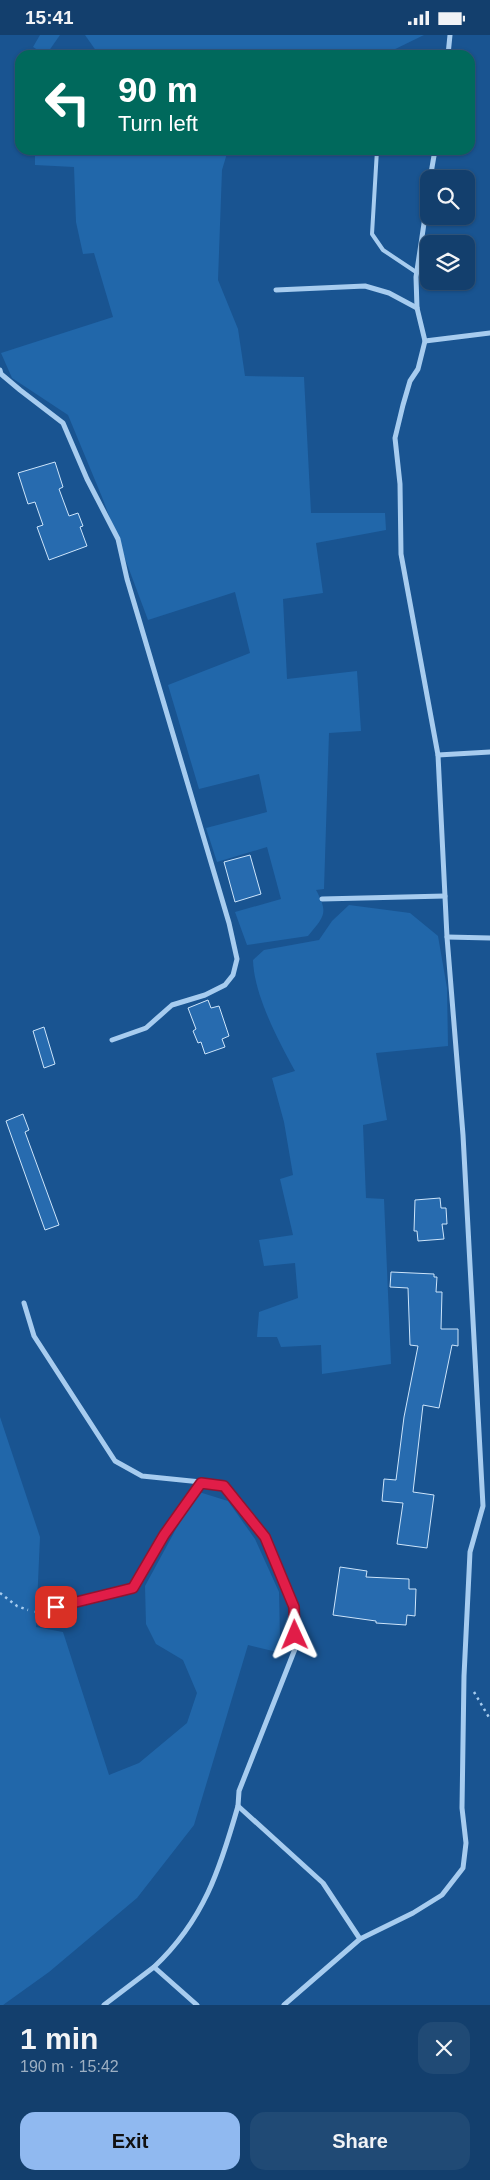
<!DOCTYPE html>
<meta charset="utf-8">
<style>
:root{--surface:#133f6d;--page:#204a75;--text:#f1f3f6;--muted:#9dafc2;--line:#325880;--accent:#90b9f0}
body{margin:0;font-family:Arial,sans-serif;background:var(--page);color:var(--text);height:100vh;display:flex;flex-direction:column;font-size:19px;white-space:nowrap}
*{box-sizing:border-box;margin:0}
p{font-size:16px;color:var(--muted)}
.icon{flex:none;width:28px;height:28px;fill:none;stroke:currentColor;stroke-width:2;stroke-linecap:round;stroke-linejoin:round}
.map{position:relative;height:1970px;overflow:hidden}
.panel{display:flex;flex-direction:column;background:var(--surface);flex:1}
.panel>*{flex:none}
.guide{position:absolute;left:15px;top:15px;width:460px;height:105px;border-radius:15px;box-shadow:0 1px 4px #0004,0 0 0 1px var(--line);background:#00695c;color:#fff;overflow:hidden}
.fabs{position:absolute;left:420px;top:135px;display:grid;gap:10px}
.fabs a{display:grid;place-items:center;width:55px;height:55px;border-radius:10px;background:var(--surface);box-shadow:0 1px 4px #0004,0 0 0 1px var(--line);font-size:25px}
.pin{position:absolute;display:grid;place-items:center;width:42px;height:42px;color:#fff;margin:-21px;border-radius:10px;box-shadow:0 2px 8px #0006}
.me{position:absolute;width:55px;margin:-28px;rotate:359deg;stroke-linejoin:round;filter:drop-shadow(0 0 4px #0008)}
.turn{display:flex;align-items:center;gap:18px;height:105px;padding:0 20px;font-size:22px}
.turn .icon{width:65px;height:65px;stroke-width:2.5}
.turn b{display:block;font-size:35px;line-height:42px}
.round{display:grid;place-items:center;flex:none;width:52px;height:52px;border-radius:15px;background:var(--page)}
.head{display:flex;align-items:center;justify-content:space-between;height:85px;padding:0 20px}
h1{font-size:30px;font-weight:700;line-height:38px}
.action{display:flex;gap:10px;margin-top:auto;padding:10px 20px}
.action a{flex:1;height:58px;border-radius:15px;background:var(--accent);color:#111;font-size:20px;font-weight:700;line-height:58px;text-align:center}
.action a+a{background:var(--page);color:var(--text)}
.status{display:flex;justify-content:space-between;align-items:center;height:35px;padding:0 25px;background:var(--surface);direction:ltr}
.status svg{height:14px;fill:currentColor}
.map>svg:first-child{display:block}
.green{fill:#2167aa}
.building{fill:#276baf;stroke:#cde5fb}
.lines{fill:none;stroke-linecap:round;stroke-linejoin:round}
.path{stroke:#a7ccef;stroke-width:2.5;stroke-dasharray:2.5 4;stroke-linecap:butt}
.lane{stroke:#a7ccef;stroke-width:4}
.street{stroke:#a7ccef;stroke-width:5}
.route-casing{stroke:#92132f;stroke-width:12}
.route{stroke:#e11d48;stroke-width:9}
</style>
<div class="status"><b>15:41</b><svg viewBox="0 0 49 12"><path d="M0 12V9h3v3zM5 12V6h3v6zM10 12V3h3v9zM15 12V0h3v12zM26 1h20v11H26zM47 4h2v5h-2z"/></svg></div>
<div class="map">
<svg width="490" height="1970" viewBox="0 0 490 1970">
<rect width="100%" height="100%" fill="#195491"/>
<g class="green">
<path d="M40,0H60L46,20L33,12Z"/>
<path d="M85,0H424L383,20H99Z"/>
<path d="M35,115H228L222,135L218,245L238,294L245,341L304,342L311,478H385L386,495L316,508L323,558L283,564L287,644L357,636L361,696L329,698L324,854L316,855C329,879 324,881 308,901L247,910L235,877L281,864L267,812L217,827L206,793L267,777L259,739L199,754L168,650L250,618L235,557L148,585L102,462L68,380L12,343L1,318L113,282L94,218L83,219L76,187L74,132L35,130Z"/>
<path d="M349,870L410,878L438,901L447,953L448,1011L376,1018L387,1085L363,1090L366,1163L384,1164L391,1329L322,1339L321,1310L281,1312L277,1302H257L259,1277L298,1263L295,1228L264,1231L259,1205L293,1200L280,1144L293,1140L284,1087L272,1043L295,1036C278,1005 254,960 253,925L264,915L319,905L332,886Z"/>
<path d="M0,1382L40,1502L36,1592L63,1597L109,1740L139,1728L187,1688L197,1658L183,1625L156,1609L146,1589L145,1551L176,1494L199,1457L228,1466L255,1504L279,1557L280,1603L277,1617L248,1610L194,1790L137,1863L49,1937L3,1970H0Z"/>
</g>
<g class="building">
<path d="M55,427L63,452L59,454L69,481L78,478L83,491L80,492L87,511L49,525L37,492L43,490L35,467L28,469L18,438Z"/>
<path d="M250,820L261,859L235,867L224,827Z"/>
<path d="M208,965L211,973L219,971L229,1001L222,1004L225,1012L205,1019L201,1007L198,1008L193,996L196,994L188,973Z"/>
<path d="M44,992L55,1029L44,1033L33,996Z"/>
<path d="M23,1079L29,1095L25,1097L59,1190L45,1195L6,1086Z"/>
<path d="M440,1163L441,1173H446L447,1189H442L444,1204L418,1206L417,1196H414L415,1165Z"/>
<path d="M391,1237L434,1239V1242H437L436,1257H442L441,1294H458V1311L452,1310L439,1373L423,1370L413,1457L434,1460L427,1513L397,1509L403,1468L382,1466L384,1444L396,1445L404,1382L418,1311L410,1310L408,1253L390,1252Z"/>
<path d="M340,1532L367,1536L366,1542L409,1544V1554H416L415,1581L407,1580L406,1590L376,1588V1586L333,1580Z"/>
</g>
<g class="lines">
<g class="path">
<path d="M0,1558L17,1571L28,1575"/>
<path d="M474,1657L490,1684"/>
</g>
<path class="lane" d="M377,115L372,199L383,215L416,237"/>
<g class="street">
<path d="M448,20L450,0"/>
<path d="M430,144L435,115"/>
<path d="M276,255L365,251L389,258L417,273"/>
<path d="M425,306L490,298"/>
<path d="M0,335L1,339L20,355L63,388L87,444L118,504L127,544L229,888L237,924L233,940L225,950L205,960L172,970L146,993L112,1005"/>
<path d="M438,720L490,717"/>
<path d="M322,864L445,861"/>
<path d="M447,902L490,903"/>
<path d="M24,1268L34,1301L115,1426L142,1441L201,1447"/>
<path d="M37,1577L133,1553L164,1500L201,1447L224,1451L265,1502L294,1572L295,1614L239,1756L238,1771L323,1848L360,1904"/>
<path d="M154,1932C204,1885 220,1834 238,1771"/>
<path d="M104,1970L154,1932L197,1970"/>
<path d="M284,1970L360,1904L413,1878L442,1860L463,1833L466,1808L462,1773L464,1641L470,1517L483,1471L463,1100L447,902L438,720L401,519L400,449L395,403L403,370L410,346L418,334L425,306L417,273L416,242L429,155"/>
</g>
</g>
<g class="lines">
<defs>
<path id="route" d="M56,1572L133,1553L164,1500L201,1448L224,1451L265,1502L294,1572L295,1600"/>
</defs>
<use href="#route" class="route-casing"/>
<use href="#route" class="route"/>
</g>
</svg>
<div class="fabs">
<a><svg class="icon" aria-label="search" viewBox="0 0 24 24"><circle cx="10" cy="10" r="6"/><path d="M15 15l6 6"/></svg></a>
<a><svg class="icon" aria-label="layers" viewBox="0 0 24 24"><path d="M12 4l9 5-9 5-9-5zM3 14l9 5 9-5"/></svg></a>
</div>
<div class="pin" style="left:56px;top:1572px;background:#d93025"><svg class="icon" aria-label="arrive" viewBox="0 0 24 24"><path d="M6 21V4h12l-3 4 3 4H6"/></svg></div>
<svg class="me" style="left:295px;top:1600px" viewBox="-20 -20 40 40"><path d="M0-17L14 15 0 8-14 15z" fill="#e11d48" stroke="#fff" stroke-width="4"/></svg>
<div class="guide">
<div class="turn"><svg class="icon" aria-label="left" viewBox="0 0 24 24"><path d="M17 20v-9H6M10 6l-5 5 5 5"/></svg><div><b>90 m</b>Turn left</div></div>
</div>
</div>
<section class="panel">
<div class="head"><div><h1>1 min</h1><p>190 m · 15:42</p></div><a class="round"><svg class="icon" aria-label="close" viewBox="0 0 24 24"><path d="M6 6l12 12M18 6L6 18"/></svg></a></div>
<div class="action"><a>Exit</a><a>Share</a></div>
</section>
